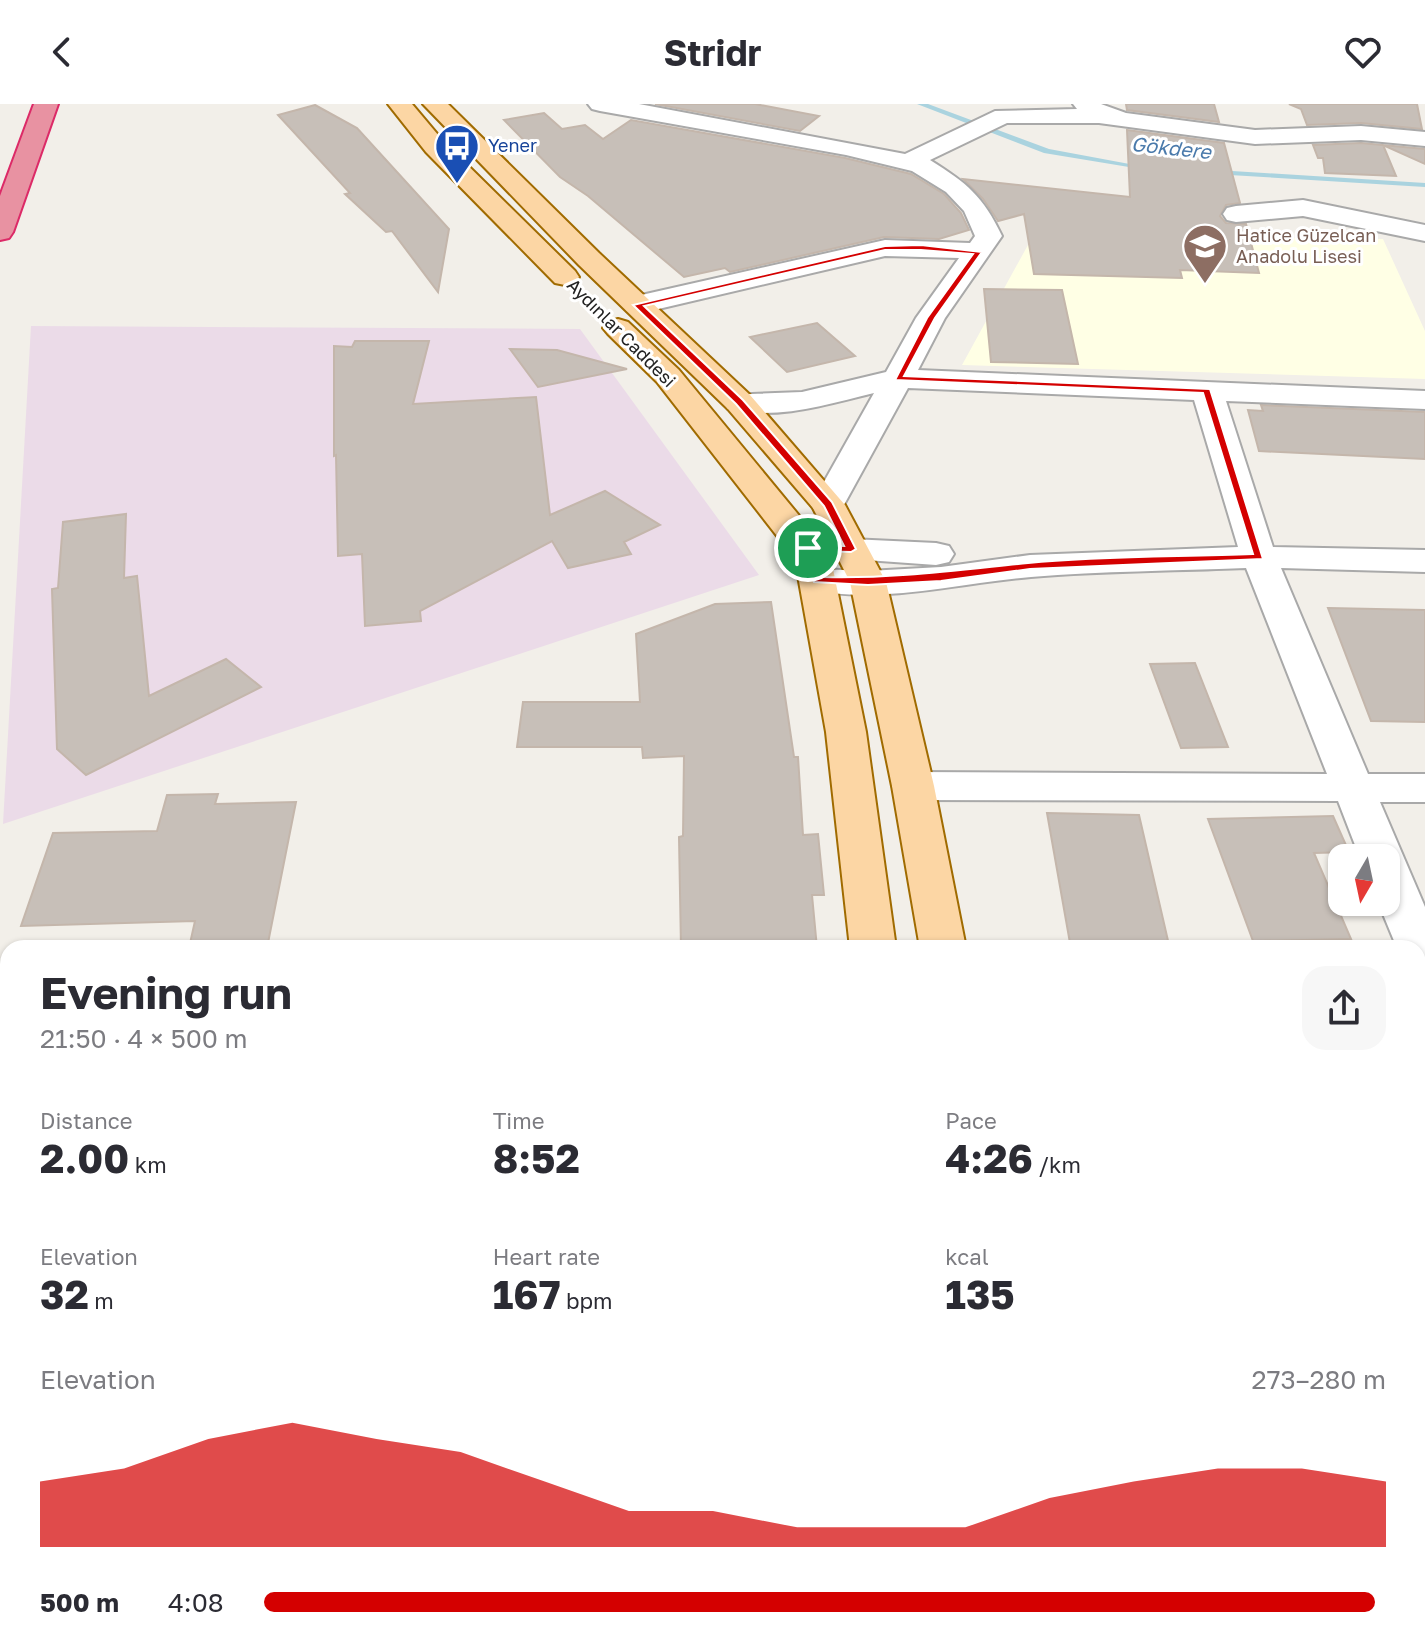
<!DOCTYPE html>
<html lang="en">
<head>
<meta charset="utf-8">
<style>
  :root { --surface:#fff; --page:#f7f7f7; --text:#2b2b33; --muted:#7c7c81; --accent:#d40000 }
  body { margin:0; font-family:"Golos Text",sans-serif; background:var(--page); color:var(--text); height:100vh; display:flex; flex-direction:column; font-size:30px; white-space:nowrap }
  * { box-sizing:border-box; margin:0 }
  p { font-size:26px; color:var(--muted) }
  .icon { flex:none; width:44px; height:44px; fill:none; stroke:currentColor; stroke-width:2; stroke-linecap:round; stroke-linejoin:round }
  .map { position:relative; flex:1; overflow:hidden }
  .details { position:absolute; left:0px; top:836px; width:1426px; height:708px; display:flex; flex-direction:column; background:var(--surface); border-radius:24px 24px 0 0; box-shadow:0 2px 6px #0004 }
  .details>* { flex:none }
  .needle { width:52px; rotate:189deg }
  .tools { position:absolute; left:1328px; top:740px; display:grid; gap:16px }
  .tools a { display:grid; place-items:center; width:72px; height:72px; border-radius:16px; background:var(--surface); box-shadow:0 2px 6px #0004; font-size:40px }
  .pin { position:absolute; display:grid; place-items:center; width:68px; height:68px; color:#fff; margin:-34px; border:4px solid #fff; border-radius:50%; box-shadow:0 2px 8px #0007 }
  .round { display:grid; place-items:center; flex:none; width:84px; height:84px; border-radius:24px; background:var(--page) }
  .headline { display:flex; align-items:center; justify-content:space-between; height:136px; padding:0 40px }
  h1 { font-size:44px; font-weight:700; line-height:60px }
  .stats { display:grid; grid-template-columns:repeat(3,1fr); gap:12px; height:136px; padding:8px 40px }
  .stats div { display:grid; align-content:center }
  .stats b { font-size:40px; font-weight:700 }
  .stats small { font-size:22px; font-weight:400 }
  .stats p { font-size:22px }
  .chart { height:224px; padding:16px 40px }
  .chart p { display:flex; justify-content:space-between }
  .chart svg { width:100%; height:144px; margin-top:8px; fill:var(--accent); opacity:.7 }
  ul { padding:0 40px; list-style:none; font-size:26px }
  li { display:grid; grid-template-columns:128px 96px 1fr; align-items:center; height:60px }
  li i { height:20px; border-radius:10px; background:var(--accent) }
  header { display:flex; justify-content:space-between; align-items:center; height:104px; padding:0 40px; background:var(--surface); font-size:36px; font-weight:700 }
  .map>svg:first-child { display:block }
  .industrial { fill:#ebdbe8 }
  .education { fill:#ffffe5 }
  .lines { fill:none; stroke-linecap:round; stroke-linejoin:round }
  .stream { fill:#aad3df; fill-rule:evenodd }
  .building { fill:#c7bfb8; stroke:#c4b6ab; stroke-width:2 }
  .minor-casing { stroke:#a9a9a9; stroke-width:4 }
  .major-casing { stroke:#a06b00; stroke-width:4 }
  .highway-casing { stroke:#dc2a67; stroke-width:4 }
  .minor { fill:#fff; fill-rule:evenodd }
  .major { fill:#fcd6a4; fill-rule:evenodd }
  .highway { fill:#e892a2; fill-rule:evenodd }
  .route { fill:#d40000; stroke:#fff; stroke-width:2; fill-rule:evenodd }
  .labels { text-anchor:middle; stroke-width:6; stroke-linejoin:round; paint-order:stroke }
  .far-transit-label { font-size:18px; fill:#164399; stroke:#fff; text-anchor:start }
  .far-education-label { font-size:18px; fill:#785e54; stroke:#fff; text-anchor:start }
  .far-street-label { font-size:18px; fill:#222; stroke:#fff }
  .far-water-label { font-size:20px; font-style:italic; fill:#4a7aab; stroke:#fff }
</style>
</head>
<body>
<header><svg class="icon" aria-label="back" viewBox="0 0 24 24"><path d="M15 5l-7 7 7 7"/></svg>Stridr<svg class="icon" aria-label="heart" viewBox="0 0 24 24"><path d="M12 20l-8-8c-3-5 5-10 8-4 3-6 11-1 8 4z"/></svg></header>
<div class="map">
<svg width="1425" height="1544" viewBox="0 0 1425 1544">
  <rect width="100%" height="100%" fill="#f2efe9"/>
  <!-- industrial -->
  <path class="industrial" d="M31,222L580,225L759,471L3,720Z"/>
  <!-- education -->
  <path class="education" d="M1034,130L1383,135L1425,227V275L962,261Z"/>
  <g class="lines">
    <!-- stream -->
    <g class="stream">
      <path d="M917,0H928L1049,45L1151,64L1147,66L1044,49Z"/>
      <path d="M1216,66L1425,79V83L1213,70V66Z"/>
    </g>
  </g>
  <!-- building -->
  <g class="building">
    <path d="M655,0H755L819,12L800,27Z"/>
    <path d="M1126,0H1214L1219,18L1127,6Z"/>
    <path d="M1289,0H1417L1422,25L1361,19L1307,21L1301,5Z"/>
    <path d="M315,1L357,24L449,125L438,188L392,127L386,128L345,90L350,89L278,11Z"/>
    <path d="M544,9L562,25L585,21L603,35L631,16L845,54L911,70L944,90L961,109L969,126L939,135L884,133L730,168L725,164L684,173L588,92L560,73L504,16Z"/>
    <path d="M1127,26L1224,39L1240,99L1226,101L1220,112L1226,119L1246,120L1259,169L1180,166L1182,174L1034,170L1024,110L998,117L983,95L963,75L1130,93Z"/>
    <path d="M1361,39L1425,45V60L1383,41L1396,72L1325,69L1323,54H1318L1313,41Z"/>
    <path d="M984,185L1062,186L1078,260L991,258Z"/>
    <path d="M817,219L855,252L787,268L750,233Z"/>
    <path d="M355,237H429L413,300L536,293L550,411L605,387L660,421L624,438L631,450L568,464L552,437L420,507L421,517L365,522L362,450L338,452L336,351L334,352V242L352,243Z"/>
    <path d="M510,245L557,246L627,265L538,283Z"/>
    <path d="M1261,301L1425,308V355L1259,347L1248,306L1263,307Z"/>
    <path d="M126,410L124,474L137,472L149,592L226,555L261,583L86,671L57,645L52,485L58,484L63,418Z"/>
    <path d="M771,498L794,653H798L803,731L818,730L824,791H812L817,844H681L679,733L683,732L684,652L643,654L642,643H517L523,598H640L636,530L715,500Z"/>
    <path d="M1328,504L1425,506V618L1371,617Z"/>
    <path d="M1195,559L1228,643L1181,644L1150,560Z"/>
    <path d="M218,690L215,700L296,698L267,844H189L195,817L21,822L53,729L157,727L167,691Z"/>
    <path d="M1047,709L1139,711L1169,841L1070,839Z"/>
    <path d="M1333,712L1349,748L1314,749L1351,835L1253,837L1208,715Z"/>
  </g>
  <g class="lines">
    <!-- minor casing -->
    <g class="minor-casing">
      <g id="minor">
        <path d="M588,0H639L905,50L995,7L1077,5L1073,0H1101L1126,9L1255,26L1361,22L1425,28V42L1361,36L1255,40L1099,19H1007L930,56C967,79 983,92 1002,132L945,214L918,266L1425,287V305L1226,297L1273,443L1425,446V468L1281,464L1368,670H1425V698H1380L1425,803V873L1418,871V844H1397L1378,798H1386V754H1360L1338,697L913,696L898,692L892,682L898,672L913,668L1327,670L1246,464C1174,467 1102,467 1031,473C957,479 877,502 804,484L799,476L804,468L817,465L868,467L941,463L1030,451L1238,443L1194,296L908,284L840,408L828,411L816,408L811,401L874,289C828,300 776,317 728,305L723,298L728,291L802,288L886,268L916,214L959,154L885,152L637,210L627,207L623,201L627,195L637,192L885,136L970,139L975,132L964,107L946,88L912,67L846,51L600,7L592,5Z"/>
        <path d="M1303,96L1425,121V137L1303,112L1236,118L1227,116L1223,110L1227,104L1236,102Z"/>
        <path d="M808,433L936,439L949,442L954,450L949,458L936,461L796,451L790,444L796,437Z"/>
        <rect x="1418" y="1100" width="7" height="44"/>
      </g>
    </g>
    <!-- major casing -->
    <g class="major-casing">
      <g id="major">
        <path d="M388,0H412L444,38L575,167L579,173L575,179L565,181L555,179L426,48Z"/>
        <path d="M423,0H448L599,149L750,291L845,401L886,478L934,682L966,844H920L892,682L850,478L813,404L728,305L579,161Z"/>
        <path d="M618,215L628,218L679,266L820,437L831,455L866,628L896,844H850L826,628L795,455L657,278L608,230L603,224L608,218Z"/>
        <path d="M947,1536H1011L1012,1544H948Z"/>
        <path d="M1042,1536H1106L1107,1544H1043Z"/>
      </g>
    </g>
    <!-- highway casing -->
    <g class="highway-casing">
      <path id="highway" d="M34,0H58L13,128L9,134L0,136V92Z"/>
    </g>
    <!-- minor -->
    <use href="#minor" class="minor"/>
    <!-- major -->
    <use href="#major" class="major"/>
    <!-- highway -->
    <use href="#highway" class="highway"/>
  </g>
  <!-- route -->
  <path class="route" d="M921,141L982,148L935,214L904,272L1210,285L1263,455L1030,465L941,477L868,481L814,478L804,441L844,442L824,402L736,300L633,201L885,142ZM885,146H921L973,150L927,214L895,276L1203,289L1253,450C1178,453 1102,452 1028,459C958,466 892,475 822,473L814,447L851,448L856,445L832,398L743,296L644,202Z"/>
  <!-- icons -->
  <defs>
    <g id="bus-pin" transform="scale(2.3)"><path d="M0 17L-7.5 6A9.5 9.5 0 1 1 7.5 6Z" fill="#1a4fb4" stroke="#fff"/><path d="M-5-6H5V4H4V6H2V4H-2V6H-4V4H-5ZM-3.5-4V0h7V-4ZM-3.5 1.2v1.5H-2V1.2ZM2 1.2v1.5H3.5V1.2Z" fill="#fff"/></g>
    <g id="school-pin" transform="scale(2.3)"><path d="M0 17L-7.5 6A9.5 9.5 0 1 1 7.5 6Z" fill="#8d6e63" stroke="#fff"/><path d="M0-5L7-2L0 1L-7-2ZM-4 1L0 2.5L4 1V4Q0 6-4 4Z" fill="#fff"/></g>
  </defs>
  <g fill-rule="evenodd">
    <use href="#bus-pin" x="457" y="42"/>
    <use href="#school-pin" x="1205" y="142"/>
  </g>
  <g class="labels">
    <!-- far-transit labels -->
    <g class="far-transit-label">
      <text x="488" y="48">Yener</text>
    </g>
    <!-- far-education labels -->
    <g class="far-education-label">
      <text x="1236" y="138">Hatice Güzelcan<tspan x="1236" dy="21">Anadolu Lisesi</tspan></text>
    </g>
    <!-- far-street labels -->
    <g class="far-street-label">
      <text transform="translate(621 229) rotate(45)" y="6">Aydınlar Caddesi</text>
    </g>
    <!-- far-water labels -->
    <g class="far-water-label">
      <text transform="translate(1171 44) rotate(6)" y="7">Gökdere</text>
    </g>
  </g>
</svg>
<div class="tools">
<a><svg class="needle" viewBox="-14 -14 28 28"><path d="M0-13l5 13h-10z" fill="#e53935"/><path d="M0 13l5-13h-10z" fill="#7c7c81"/></svg></a>
</div>
<div class="pin" style="left:808px;top:444px;background:#1e9e55"><svg class="icon" aria-label="arrive" viewBox="0 0 24 24"><path d="M6 21V4h12l-3 4 3 4H6"/></svg></div>
<section class="details">
<div class="headline"><div><h1>Evening run</h1><p>21:50 · 4 × 500 m</p></div><a class="round"><svg class="icon" aria-label="share" viewBox="0 0 24 24"><path d="M12 15V3M7 8l5-5 5 5M5 13v7h14v-7"/></svg></a></div>
<div class="stats">
<div><p>Distance</p><b>2.00<small> km</small></b></div>
<div><p>Time</p><b>8:52</b></div>
<div><p>Pace</p><b>4:26<small> /km</small></b></div>
</div>
<div class="stats">
<div><p>Elevation</p><b>32<small> m</small></b></div>
<div><p>Heart rate</p><b>167<small> bpm</small></b></div>
<div><p>kcal</p><b>135</b></div>
</div>
<div class="chart"><p><span>Elevation</span>273–280 m</p>
<svg viewBox="0 0 160 44" preserveAspectRatio="none"><path d="M0 44V24L10 20L20 11L30 6L40 11L50 15L60 24L70 33L80 33L90 38L100 38L110 38L120 29L130 24L140 20L150 20L160 24V44z"/></svg>
</div>
<ul>
<li><b>500 m</b>4:08<i style="width:99%"></i></li>
</ul>
</section>
</div>
</body>
</html>
